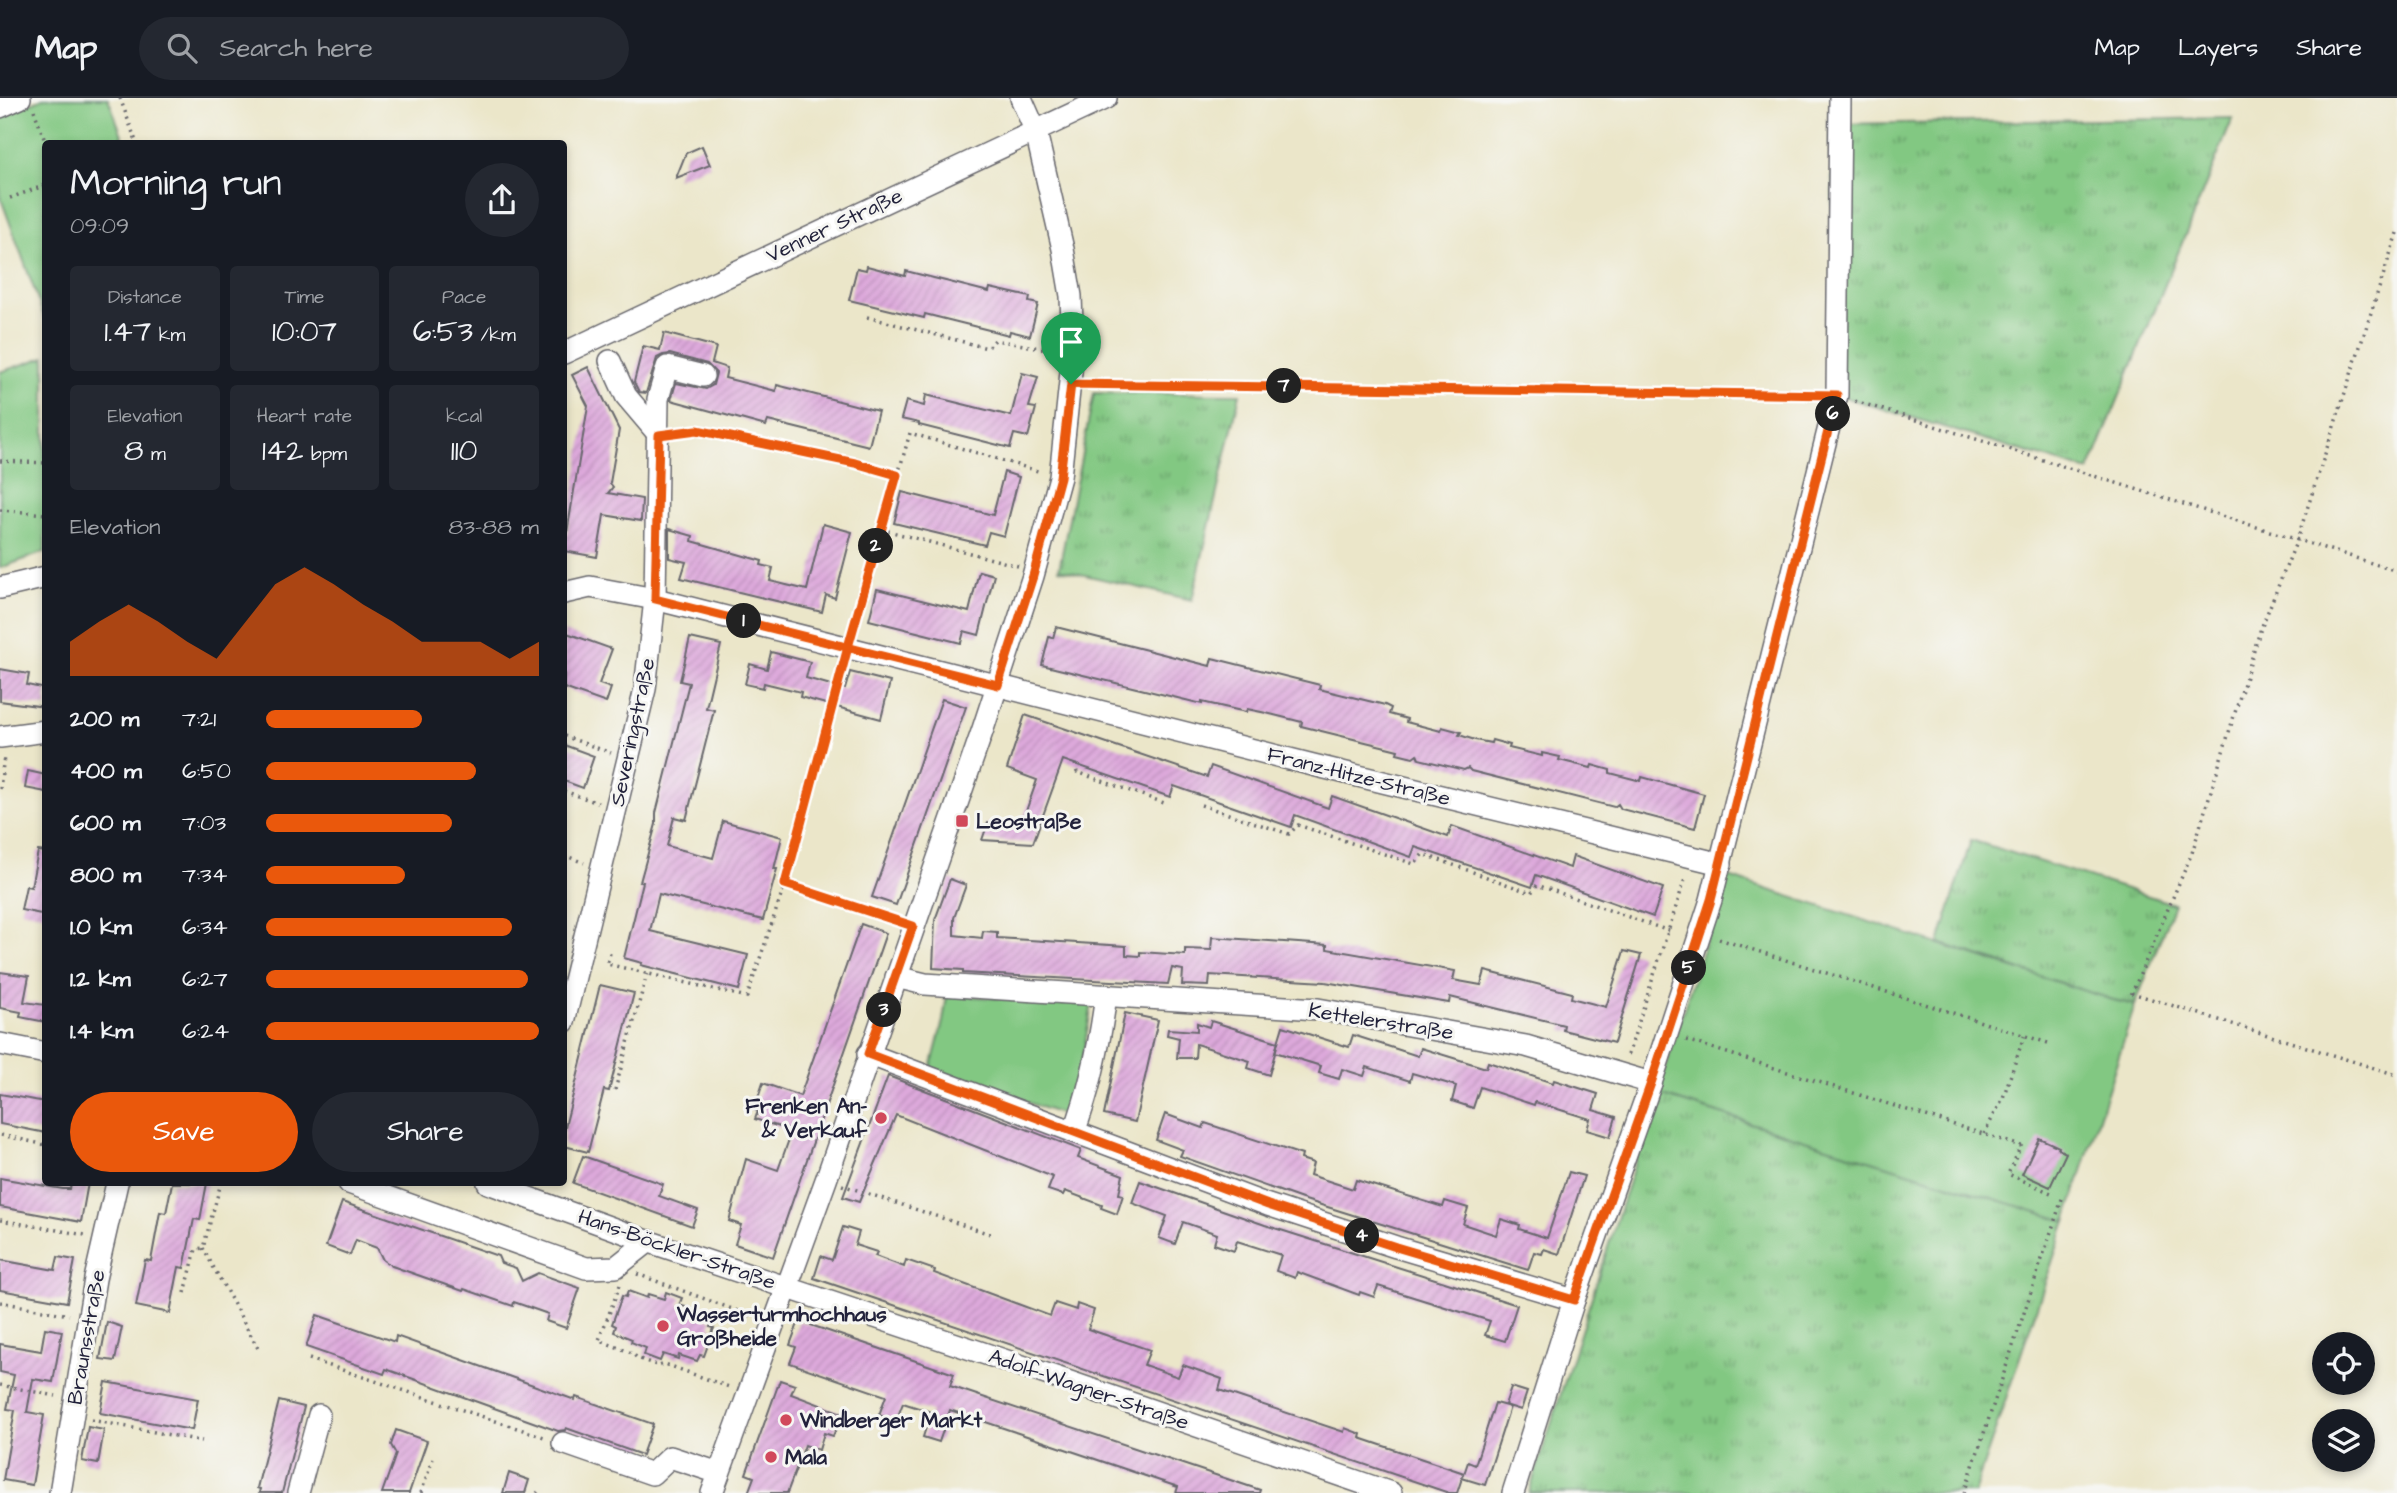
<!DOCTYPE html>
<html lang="en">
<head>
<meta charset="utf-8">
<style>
  :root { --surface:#171b24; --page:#242831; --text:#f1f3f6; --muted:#9ea1a6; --line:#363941; --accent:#ea580c }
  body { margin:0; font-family:"Architects Daughter",sans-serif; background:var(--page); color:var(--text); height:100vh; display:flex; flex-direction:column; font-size:26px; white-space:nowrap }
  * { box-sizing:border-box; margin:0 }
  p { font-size:23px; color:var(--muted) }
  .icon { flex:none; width:38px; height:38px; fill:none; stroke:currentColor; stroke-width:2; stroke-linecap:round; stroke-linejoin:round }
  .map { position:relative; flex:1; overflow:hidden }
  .panel { position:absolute; left:42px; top:42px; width:525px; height:1046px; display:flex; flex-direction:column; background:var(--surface); border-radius:7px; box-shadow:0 4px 10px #0003 }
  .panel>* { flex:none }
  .controls { position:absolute; left:2312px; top:1234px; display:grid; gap:14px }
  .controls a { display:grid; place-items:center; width:63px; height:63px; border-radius:50%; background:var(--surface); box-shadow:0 4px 10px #0003; font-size:35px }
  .pin { position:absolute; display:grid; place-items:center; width:60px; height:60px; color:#fff; margin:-72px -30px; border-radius:50% 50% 50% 0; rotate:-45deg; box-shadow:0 0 7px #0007 }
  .pin .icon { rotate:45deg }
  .km { position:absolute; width:35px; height:35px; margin:-18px; border-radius:50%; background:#222; color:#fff; font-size:19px; line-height:35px; text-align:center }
  .round { display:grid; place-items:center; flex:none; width:74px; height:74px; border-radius:37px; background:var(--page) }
  .head { display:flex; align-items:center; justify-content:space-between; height:119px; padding:0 28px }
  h1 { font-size:38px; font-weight:600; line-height:52px }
  .figures { display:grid; grid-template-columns:repeat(3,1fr); gap:10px; height:119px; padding:7px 28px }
  .figures div { display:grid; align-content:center; border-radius:7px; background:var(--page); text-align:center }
  .figures b { font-size:30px; font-weight:600 }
  .figures small { font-size:19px; font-weight:400 }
  .figures p { font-size:19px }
  .chart { height:196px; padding:14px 28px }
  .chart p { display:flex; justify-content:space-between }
  .chart svg { width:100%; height:126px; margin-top:7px; fill:var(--accent); opacity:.7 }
  .primary-button { display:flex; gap:14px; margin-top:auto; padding:14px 28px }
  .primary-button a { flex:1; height:80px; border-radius:42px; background:var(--accent); color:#fff; font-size:28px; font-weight:600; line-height:80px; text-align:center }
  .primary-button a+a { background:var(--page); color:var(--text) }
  ul { padding:0 28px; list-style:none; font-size:23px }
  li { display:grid; grid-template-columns:112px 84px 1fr; align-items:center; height:52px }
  li i { height:18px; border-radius:9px; background:var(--accent) }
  header { display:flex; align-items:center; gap:42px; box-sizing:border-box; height:98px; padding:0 35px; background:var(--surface); border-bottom:2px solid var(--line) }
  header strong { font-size:33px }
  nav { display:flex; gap:38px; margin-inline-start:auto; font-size:24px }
  .search { width:490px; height:63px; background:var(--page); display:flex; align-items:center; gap:18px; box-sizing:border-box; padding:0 24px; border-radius:38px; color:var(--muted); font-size:26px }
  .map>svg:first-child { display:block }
  .grass { fill:url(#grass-tufts); stroke:#52755e; stroke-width:2 }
  .green { fill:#82c882; stroke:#52755e; stroke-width:2 }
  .building { fill:url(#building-hatch) }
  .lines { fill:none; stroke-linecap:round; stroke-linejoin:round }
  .minor-casing { stroke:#68676d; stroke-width:24 }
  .path { stroke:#68676d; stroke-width:3.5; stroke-dasharray:2 5; stroke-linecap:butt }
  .minor { stroke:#fff; stroke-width:21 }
  .route-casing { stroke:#fff; stroke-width:14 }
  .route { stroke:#ea580c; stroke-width:9 }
  .poi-dot { fill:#d1495b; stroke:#f6f6f2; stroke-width:2.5 }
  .labels { text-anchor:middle; stroke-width:6; stroke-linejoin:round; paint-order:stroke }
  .street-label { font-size:21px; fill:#22223b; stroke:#f6f6f2 }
  .poi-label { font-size:21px; font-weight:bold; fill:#22223b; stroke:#f6f6f2; text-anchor:start }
</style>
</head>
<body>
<header>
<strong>Map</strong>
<div class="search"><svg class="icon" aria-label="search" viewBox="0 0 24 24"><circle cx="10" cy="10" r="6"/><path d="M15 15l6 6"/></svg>Search here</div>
<nav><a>Map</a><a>Layers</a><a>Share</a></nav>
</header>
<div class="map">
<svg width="2397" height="1395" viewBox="0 0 2397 1395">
  <defs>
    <pattern id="grass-tufts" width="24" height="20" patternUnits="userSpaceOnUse" patternTransform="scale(1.75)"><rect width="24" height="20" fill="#82c882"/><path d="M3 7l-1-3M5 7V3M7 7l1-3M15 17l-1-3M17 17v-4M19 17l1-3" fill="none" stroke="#6aa26c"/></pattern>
    <pattern id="building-hatch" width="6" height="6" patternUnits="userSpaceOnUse" patternTransform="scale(1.75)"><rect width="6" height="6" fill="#dda9db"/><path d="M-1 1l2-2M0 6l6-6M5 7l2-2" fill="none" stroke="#bd91bd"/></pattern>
  </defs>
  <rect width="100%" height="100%" fill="#f6f6f2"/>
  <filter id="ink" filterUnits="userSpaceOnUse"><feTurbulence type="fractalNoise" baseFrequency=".0143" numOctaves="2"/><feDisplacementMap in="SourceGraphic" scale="14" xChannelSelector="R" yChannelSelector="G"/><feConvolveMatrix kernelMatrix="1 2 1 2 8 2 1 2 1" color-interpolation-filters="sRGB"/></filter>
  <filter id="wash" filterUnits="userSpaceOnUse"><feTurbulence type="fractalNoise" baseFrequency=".00686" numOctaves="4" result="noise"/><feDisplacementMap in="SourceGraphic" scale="28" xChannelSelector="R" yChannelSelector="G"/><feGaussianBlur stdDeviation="1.57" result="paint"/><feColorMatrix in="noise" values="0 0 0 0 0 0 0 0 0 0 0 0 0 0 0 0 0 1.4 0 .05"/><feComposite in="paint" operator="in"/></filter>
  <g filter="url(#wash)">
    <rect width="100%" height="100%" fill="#ebe6c9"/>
    <!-- grass -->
    <g class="grass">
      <path d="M2233,20L2089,373L1837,297L1831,26Z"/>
      <path d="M1094,295L1240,296L1192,502L1059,471Z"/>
      <path d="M1971,742L2174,806L2135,907L2113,902L1939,845Z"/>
      <path d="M1657,996L2066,1123L1974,1395H1529Z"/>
    </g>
    <!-- green -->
    <g class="green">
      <path d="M43,0H108L125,45L46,46L45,221L0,98V18Z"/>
      <path d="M45,259V454L0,470V274Z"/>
      <path d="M1726,778L2113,902L2135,907L2066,1123L1657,996Z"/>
      <path d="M947,897L1092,906C1085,943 1081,983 1063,1017L931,970L943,923Z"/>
    </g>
    <g id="blocks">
      <!-- building -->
      <g class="building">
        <path d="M702,48L710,67L676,80L686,55Z"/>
        <path d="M867,168L905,178L906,173L989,194L990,190L1030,199L1029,204L1038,206L1030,238L1010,233L1009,237L925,216L924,220L849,202L857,170L866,172Z"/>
        <path d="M664,235L716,249L712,265L727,270L725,280L776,293L777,287L878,313L869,348L768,323L766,328L671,302L676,285L706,291L713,287L716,275L707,266L670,256L663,257L657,260L646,295L639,294L634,284L643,248L660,252Z"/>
        <path d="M588,269L619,332L610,385L613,389L608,395L642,401L641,423L604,417L597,459L564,453L588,308L572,277Z"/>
        <path d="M1022,275L1038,279L1029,309L1036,310L1028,339L1014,336L1010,350L919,327V325L901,321L906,303L924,308L926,297L1011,318Z"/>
        <path d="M1004,374L1019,379L1004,438L989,434L985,447L894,425L902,394L993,417Z"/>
        <path d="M823,426L852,434L835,500L826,497L822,514L681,480L686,464L669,460V431L693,438L692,443L762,463L761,467L773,470L770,483L807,492Z"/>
        <path d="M979,473L994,477L979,537L964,533L961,545L869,522L877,491L969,514Z"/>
        <path d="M1056,529L1210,568L1212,560L1320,587L1319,591L1385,607L1391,610L1389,616L1407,621L1406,624L1441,633L1442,629L1461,634L1459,637L1475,642L1491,645L1492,642L1510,647L1509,650L1542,658V655L1560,659L1559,662L1591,670L1592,667L1610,672V675L1641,683L1642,679L1704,696L1695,730L1621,711L1618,706L1614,709L1471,673L1468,670L1464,672L1419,661L1417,656L1413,659L1397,655L1398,652L1301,628L1302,624L1266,615L1247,611L1246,614L1202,604V606L1042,567L1049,539L1053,540Z"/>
        <path d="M564,534L612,551L599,586L611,590L606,605L564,590Z"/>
        <path d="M690,540L721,547L706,610L714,612L686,722L674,719L667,748L713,760L723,723L782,739L774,771H777L763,822L659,796L650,833L748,857L739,892L641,867L642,865L624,860L643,784H640L656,726V715L689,585L680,583Z"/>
        <path d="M771,554L810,564L806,580L845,591L850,574L890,584L881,621L800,599L801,594L764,585L763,590L745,586L750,566L767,571Z"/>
        <path d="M0,571L29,576L27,587L46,591V609L0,603Z"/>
        <path d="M942,601L966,609L896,807L872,799Z"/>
        <path d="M1025,617L1207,679L1211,668L1328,710L1332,698L1448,739L1452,728L1570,770L1573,758L1663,790L1653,819L1536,777L1532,789L1415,749L1411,759L1295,717L1291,729L1174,688L1170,699L1063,662L1033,745L982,742L988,725L1021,727L1037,682L1007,671Z"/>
        <path d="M564,647L594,658L583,690L564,683Z"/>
        <path d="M28,673L46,677V694L25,690Z"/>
        <path d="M38,753L46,754V817L21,812L26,788L31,789Z"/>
        <path d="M950,781L966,787L954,820V837L982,840L983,833L997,834V840L1126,848V857L1140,858V854L1185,857V851L1211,852L1212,839L1327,847V851L1455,873L1453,882L1481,887L1485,873L1572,895L1571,900L1606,909L1624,853L1641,857L1614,945L1563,932L1564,927L1450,899L1449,905L1325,884L1210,877L1209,888L1182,887L1183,872L1172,870L1168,886L963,875V872L933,870L935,822Z"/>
        <path d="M861,826L886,835L773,1159L735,1146L741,1127L729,1123L746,1061L778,1072L792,1033L755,1021L758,1013L754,1012L763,985L800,998Z"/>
        <path d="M0,874L29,878L24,904L46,907V924L20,919L21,914L0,910Z"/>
        <path d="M600,887L634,895L609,993L604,992L588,1054L564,1048V1033Z"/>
        <path d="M1125,915L1158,922L1135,1024L1104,1017Z"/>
        <path d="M1211,923L1278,944L1269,977L1248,970L1250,963L1196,946L1195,960H1177L1179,940L1167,937L1168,931L1197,933V925L1209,929Z"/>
        <path d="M1283,928L1349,949L1353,937L1418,958L1421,950L1486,970L1488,964L1553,985L1554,982L1598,996L1593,1012L1616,1019L1610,1039L1587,1032L1590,1021L1535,1004L1534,1007L1480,989L1473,1010L1452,1003L1456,988L1412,975L1410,983L1367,969L1364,978L1342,971L1339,981L1319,975L1321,968L1275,954Z"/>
        <path d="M888,978L1081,1052L1078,1060L1123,1077L1119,1096L1123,1097L1117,1116L1101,1110L1102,1107L1065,1093L1063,1097L1048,1092L1053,1079L896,1017L859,1104L843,1099Z"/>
        <path d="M0,996L46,1004V1035L0,1026Z"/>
        <path d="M1165,1016L1203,1030L1205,1025L1302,1057L1301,1061L1313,1065L1310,1077L1353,1091L1356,1082L1443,1109L1445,1103L1468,1110L1463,1126L1496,1137L1501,1121L1520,1127L1519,1131L1547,1140L1569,1074L1584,1078L1559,1156L1544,1151L1542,1156L1534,1154L1528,1172L1302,1101L1180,1058L1183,1052L1156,1042Z"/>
        <path d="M2039,1040L2059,1049L2058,1051L2066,1055L2050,1089L2022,1076Z"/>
        <path d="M583,1058L663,1086L659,1098L698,1112L692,1128L573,1085Z"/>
        <path d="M0,1080L63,1091H70L71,1085H88L81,1124L0,1109Z"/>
        <path d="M1140,1083L1265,1127L1517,1207L1505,1243L1485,1237L1490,1223L1378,1188L1374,1199L1360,1194L1359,1197L1297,1174L1295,1180L1276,1173L1281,1157L1237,1143L1234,1153L1214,1146L1217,1136L1183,1124L1175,1146L1159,1140L1167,1118L1132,1105Z"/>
        <path d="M172,1085H207L200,1122L194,1121L184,1170L179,1169L170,1215L136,1208L145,1162L151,1163L160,1114L166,1115Z"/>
        <path d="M342,1104L498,1158L501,1165L516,1170L522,1183L538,1175L580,1190L566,1230L546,1223L548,1216L514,1204L513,1208L464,1191L463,1193L392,1168L383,1162L377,1150L356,1142L350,1157L326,1148Z"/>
        <path d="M843,1129L859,1134L855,1147L877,1154L875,1158L904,1169L906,1162L935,1172L934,1175L1050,1218L1055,1205L1076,1212L1077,1206L1094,1212L1088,1231L1150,1252L1144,1267L1178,1279L1183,1267L1197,1272L1222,1281L1219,1292L1344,1334L1345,1330L1361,1336L1360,1340L1464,1375L1463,1379L1468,1364L1475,1367L1495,1305L1510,1309L1485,1387L1462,1380L1457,1395H1449L814,1180L821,1158L832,1162Z"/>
        <path d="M58,1159L75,1162L67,1204L0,1192V1162L55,1172Z"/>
        <path d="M628,1193L647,1200L648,1196L664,1201L666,1194L682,1200L679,1207L695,1212L693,1216L712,1222L710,1229L714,1230L704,1258L700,1257L697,1263L679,1257L678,1261L663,1256L660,1263L644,1257L646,1250L631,1244L632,1241L614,1234L616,1228L612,1226L622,1198L626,1199Z"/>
        <path d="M317,1217L395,1244L396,1238L575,1302L576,1299L653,1326L642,1357L566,1330L565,1332L558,1333L386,1271L384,1276L306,1249Z"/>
        <path d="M799,1223L954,1276L950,1288L1260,1392L1259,1395H1176L1178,1389L950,1312L939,1344L923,1339L931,1314L903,1305L896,1323L879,1317L886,1298L790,1265L796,1249L790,1247Z"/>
        <path d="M107,1224L122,1229L115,1263L100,1261Z"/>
        <path d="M45,1230L62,1233L53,1284L33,1281L27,1314L44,1317L32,1387L3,1382L15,1312L7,1311L14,1277L0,1274V1246L41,1253Z"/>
        <path d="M780,1282L795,1287L791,1296L842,1315L833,1338L824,1335L819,1352L805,1347L787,1395H748L754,1379L746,1376Z"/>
        <path d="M106,1284L198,1301L192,1332L100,1315Z"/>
        <path d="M1511,1289L1527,1294L1521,1312L1505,1307Z"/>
        <path d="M279,1303L304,1309L282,1395H259L260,1391L257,1390Z"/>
        <path d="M88,1329L104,1332L98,1366L82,1363Z"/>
        <path d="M396,1332L427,1343L409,1395H382L396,1356L391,1347Z"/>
        <path d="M509,1375L529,1382L525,1395H503Z"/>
      </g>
    </g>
  </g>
  <g filter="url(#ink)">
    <use href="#blocks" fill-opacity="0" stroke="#68676d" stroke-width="2"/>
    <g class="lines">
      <!-- minor casing -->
      <g class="minor-casing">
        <g id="minor">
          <path d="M0,9L20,0"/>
          <path d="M564,255L1106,0"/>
          <path d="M610,263L626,298L659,337"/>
          <path d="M0,490L46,479"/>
          <path d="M564,495L590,489L655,501L1313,667L1721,766"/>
          <path d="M0,639L46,633"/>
          <path d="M896,879L925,886L1318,911L1526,948L1651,985"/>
          <path d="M564,924L645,591L655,501L658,301L667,269L703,278"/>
          <path d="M0,946L46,955"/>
          <path d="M868,956L1268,1107L1396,1149L1574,1202"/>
          <path d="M1074,1034C1091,990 1100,944 1106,897"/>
          <path d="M349,1085L586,1170L616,1169L649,1143"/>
          <path d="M488,1085L653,1145L1061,1281L1391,1395"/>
          <path d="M563,1345L652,1376L670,1359L719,1375"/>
          <path d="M60,1395L95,1181L117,1085"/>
          <path d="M298,1395L319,1317"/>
          <path d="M712,1395L826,1082L983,631L1033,478L1060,379L1073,255L1071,198L1063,151L1036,34L1021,0"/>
          <path d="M1513,1395L1574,1202L1651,985L1711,802L1837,297L1840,0"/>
        </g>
      </g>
      <!-- path -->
      <g class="path">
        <path d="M120,0L137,46"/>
        <path d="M34,12L46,46"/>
        <path d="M10,100L46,87"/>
        <path d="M2397,135L2297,442L2260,533L2192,755L2132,895L2397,977"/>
        <path d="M867,219L987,250L995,242L1052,252"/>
        <path d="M1089,286L1816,297"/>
        <path d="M1855,303L2397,473"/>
        <path d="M677,335L697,332L855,365L897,377"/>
        <path d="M0,363L46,365"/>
        <path d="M0,412L46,416"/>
        <path d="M881,431L1018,468"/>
        <path d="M853,532L910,335L1041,374"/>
        <path d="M843,566L785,786L898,823"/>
        <path d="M564,638L611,655"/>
        <path d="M1075,666L1077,674L1167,706"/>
        <path d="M0,691L4,658"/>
        <path d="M564,693L598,705"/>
        <path d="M1201,707L1289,736L1298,727L1414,766L1423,756L1531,795L1537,787L1669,833"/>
        <path d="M564,757L584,765"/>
        <path d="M1719,841L2048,945"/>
        <path d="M610,855L607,866L747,899L785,786"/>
        <path d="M1686,942L2021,1048L2008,1076L2051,1095"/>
        <path d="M1628,957L1686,778"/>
        <path d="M615,992L647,876"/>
        <path d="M1984,1036L2003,1000L2024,938"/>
        <path d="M1,1037L46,1047"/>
        <path d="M842,1087L993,1137"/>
        <path d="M0,1122L85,1137"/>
        <path d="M203,1150L260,1254"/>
        <path d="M637,1176L754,1219"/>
        <path d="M620,1187L599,1242L632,1255L637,1260L659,1268L665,1266L729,1289"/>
        <path d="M185,1195L196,1151L203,1150L221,1085"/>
        <path d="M0,1204L69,1217"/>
        <path d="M309,1261L547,1340"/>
        <path d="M0,1287L56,1298"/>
        <path d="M91,1322L202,1343"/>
        <path d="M421,1395L433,1361"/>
        <path d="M537,1395L538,1394"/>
        <path d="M1964,1395L2063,1098"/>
      </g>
      <!-- minor -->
      <use href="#minor" class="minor"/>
    </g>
  </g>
  <g class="lines" filter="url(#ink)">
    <!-- route casing -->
    <g class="route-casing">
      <path id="route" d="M1071,286L1060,379L1033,478L998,587L655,501L659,337L697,332L855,365L897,377L848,549L785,786L913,828L868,956L1268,1107L1396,1149L1574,1202L1651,985L1711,802L1837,297L1071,286"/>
    </g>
    <!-- route -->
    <use href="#route" class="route"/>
  </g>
  <!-- markers -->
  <g class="poi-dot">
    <rect x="955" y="716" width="14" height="14" rx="3.5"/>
    <circle cx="881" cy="1020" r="7"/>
    <circle cx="663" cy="1228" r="7"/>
    <circle cx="786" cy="1322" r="7"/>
    <circle cx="771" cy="1359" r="7"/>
  </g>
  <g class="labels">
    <!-- street labels -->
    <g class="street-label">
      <text transform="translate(834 127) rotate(-25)" y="7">Venner Straße</text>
      <text transform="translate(632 634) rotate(-78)" y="7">Severingstraße</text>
      <text transform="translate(1359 678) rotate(14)" y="7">Franz-Hitze-Straße</text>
      <text transform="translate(1381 923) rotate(9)" y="7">Kettelerstraße</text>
      <text transform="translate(677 1151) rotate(19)" y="7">Hans-Böckler-Straße</text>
      <text transform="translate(86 1239) rotate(-80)" y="7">Braunsstraße</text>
      <text transform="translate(1089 1291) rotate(19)" y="7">Adolf-Wagner-Straße</text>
    </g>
    <!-- poi labels -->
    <g class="poi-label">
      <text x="976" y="730">Leostraße</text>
      <text x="867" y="1015" text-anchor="end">Frenken An-<tspan x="867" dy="24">&amp; Verkauf</tspan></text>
      <text x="677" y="1223">Wasserturmhochhaus<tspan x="677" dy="24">Großheide</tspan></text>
      <text x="800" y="1329">Windberger Markt</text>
      <text x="785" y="1366">Mala</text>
    </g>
  </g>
</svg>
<div class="controls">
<a><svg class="icon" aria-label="locate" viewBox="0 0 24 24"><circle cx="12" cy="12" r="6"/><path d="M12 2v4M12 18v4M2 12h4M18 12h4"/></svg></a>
<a><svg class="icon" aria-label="layers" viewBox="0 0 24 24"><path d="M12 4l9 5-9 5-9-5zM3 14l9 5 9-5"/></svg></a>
</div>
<div class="pin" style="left:1071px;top:286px;background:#1e9e55"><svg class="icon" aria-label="arrive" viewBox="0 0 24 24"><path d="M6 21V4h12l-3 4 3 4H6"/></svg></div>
<b class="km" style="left:744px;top:523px">1</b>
<b class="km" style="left:876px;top:448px">2</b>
<b class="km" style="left:884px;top:912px">3</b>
<b class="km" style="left:1362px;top:1138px">4</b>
<b class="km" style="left:1689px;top:870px">5</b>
<b class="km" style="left:1833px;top:316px">6</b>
<b class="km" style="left:1284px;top:288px">7</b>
<section class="panel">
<div class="head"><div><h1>Morning run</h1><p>09:09</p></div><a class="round"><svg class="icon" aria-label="share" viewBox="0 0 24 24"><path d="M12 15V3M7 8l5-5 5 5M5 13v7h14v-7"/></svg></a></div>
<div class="figures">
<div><p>Distance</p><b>1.47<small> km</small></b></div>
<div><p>Time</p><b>10:07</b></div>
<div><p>Pace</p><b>6:53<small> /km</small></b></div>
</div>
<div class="figures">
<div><p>Elevation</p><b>8<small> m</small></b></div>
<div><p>Heart rate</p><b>142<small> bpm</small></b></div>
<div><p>kcal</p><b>110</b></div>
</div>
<div class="chart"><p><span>Elevation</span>83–88 m</p>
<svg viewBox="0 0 160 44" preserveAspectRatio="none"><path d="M0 44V32L10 25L20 19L30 25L40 32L50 38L60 25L70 12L80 6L90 12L100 19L110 25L120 32L130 32L140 32L150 38L160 32V44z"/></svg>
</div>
<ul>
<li><b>200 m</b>7:21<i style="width:57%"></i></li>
<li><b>400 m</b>6:50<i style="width:77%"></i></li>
<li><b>600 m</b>7:03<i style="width:68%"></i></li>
<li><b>800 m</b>7:34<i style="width:51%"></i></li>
<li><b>1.0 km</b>6:34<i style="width:90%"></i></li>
<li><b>1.2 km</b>6:27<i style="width:96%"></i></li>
<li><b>1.4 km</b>6:24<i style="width:100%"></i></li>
</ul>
<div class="primary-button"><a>Save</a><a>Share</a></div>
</section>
</div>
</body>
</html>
